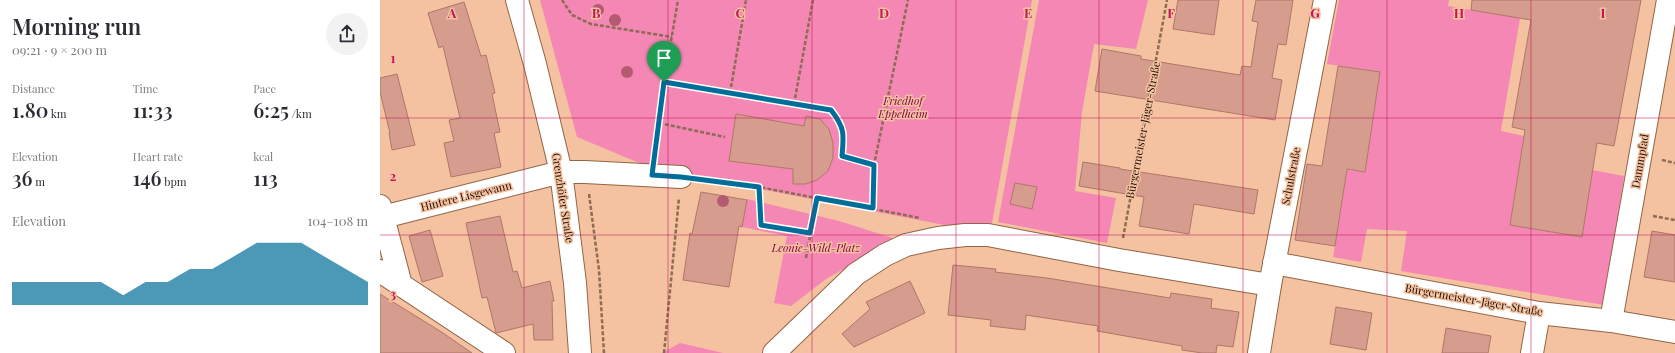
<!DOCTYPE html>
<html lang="en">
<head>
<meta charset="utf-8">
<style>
  :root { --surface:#fff; --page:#f2f2f3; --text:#2b2b33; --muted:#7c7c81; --accent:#016e9a }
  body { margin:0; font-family:"Playfair Display",serif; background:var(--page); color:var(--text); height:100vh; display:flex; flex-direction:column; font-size:15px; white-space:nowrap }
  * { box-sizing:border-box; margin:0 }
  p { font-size:13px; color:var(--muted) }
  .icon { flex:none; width:22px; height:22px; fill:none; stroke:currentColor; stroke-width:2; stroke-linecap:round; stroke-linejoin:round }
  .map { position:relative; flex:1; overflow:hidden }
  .panel { display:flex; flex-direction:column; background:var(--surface); width:380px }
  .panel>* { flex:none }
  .pin { position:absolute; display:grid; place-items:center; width:34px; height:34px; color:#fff; margin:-41px -17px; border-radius:50% 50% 50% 0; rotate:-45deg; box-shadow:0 0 4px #0007 }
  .pin .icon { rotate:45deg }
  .round { display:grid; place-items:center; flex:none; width:42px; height:42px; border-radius:21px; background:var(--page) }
  .head { display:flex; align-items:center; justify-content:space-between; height:68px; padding:0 12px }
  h1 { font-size:22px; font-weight:600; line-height:30px }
  .figures { display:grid; grid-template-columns:repeat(3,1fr); gap:6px; height:68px; padding:4px 12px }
  .figures div { display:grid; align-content:center }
  .figures b { font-size:20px; font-weight:600 }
  .figures small { font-size:11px; font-weight:400 }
  .figures p { font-size:11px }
  .chart { height:112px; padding:8px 12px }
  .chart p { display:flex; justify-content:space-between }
  .chart svg { width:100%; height:72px; margin-top:4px; fill:var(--accent); opacity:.7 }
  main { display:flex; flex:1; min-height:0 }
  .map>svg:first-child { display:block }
  .green { fill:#f487b3 }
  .building { fill:#d69c8d; stroke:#ae7768 }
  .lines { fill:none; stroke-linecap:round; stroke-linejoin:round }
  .minor-casing { stroke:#916545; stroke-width:24 }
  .path { stroke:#8e6b54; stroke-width:2.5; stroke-dasharray:4 2; stroke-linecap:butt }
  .minor { stroke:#fff; stroke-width:22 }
  .tree { fill:#b45a71 }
  .route-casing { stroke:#fff; stroke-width:8 }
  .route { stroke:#016e9a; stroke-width:5 }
  .grid { fill:none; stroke:#c2185b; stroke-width:1; stroke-opacity:0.55 }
  .labels { text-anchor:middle; stroke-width:3; stroke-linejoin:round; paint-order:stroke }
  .park-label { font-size:11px; font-style:italic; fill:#80044a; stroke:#f4c2a0 }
  .street-label { font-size:11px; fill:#1f0e03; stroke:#f4c2a0 }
  .grid-label { font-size:13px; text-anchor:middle; font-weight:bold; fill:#c2185b; stroke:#f4c2a0; stroke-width:3; stroke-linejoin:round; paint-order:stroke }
</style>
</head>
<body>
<main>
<section class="panel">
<div class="head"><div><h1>Morning run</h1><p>09:21 · 9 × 200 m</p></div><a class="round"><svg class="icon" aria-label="share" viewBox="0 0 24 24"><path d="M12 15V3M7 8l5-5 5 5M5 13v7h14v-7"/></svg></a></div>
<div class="figures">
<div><p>Distance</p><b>1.80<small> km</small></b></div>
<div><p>Time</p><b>11:33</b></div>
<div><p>Pace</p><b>6:25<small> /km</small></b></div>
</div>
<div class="figures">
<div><p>Elevation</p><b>36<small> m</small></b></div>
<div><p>Heart rate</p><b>146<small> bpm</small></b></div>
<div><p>kcal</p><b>113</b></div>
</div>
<div class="chart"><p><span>Elevation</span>104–108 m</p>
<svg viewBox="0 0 160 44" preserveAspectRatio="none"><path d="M0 44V30L10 30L20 30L30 30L40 30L50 38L60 30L70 30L80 22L90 22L100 14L110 6L120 6L130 6L140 14L150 22L160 30V44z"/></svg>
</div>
</section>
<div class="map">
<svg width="1295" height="353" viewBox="0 0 1295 353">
  <rect width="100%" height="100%" fill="#f4c2a0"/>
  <!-- green -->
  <g class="green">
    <path d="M160,0H652L610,234L269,167L197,137Z"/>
    <path d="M659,0H768L756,49L714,44L702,112L695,191L736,198L727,243L618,222Z"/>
    <path d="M959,0H1069L1068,6L1140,18L1121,131L1144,136L1130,225L1202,237L1212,170L1244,176L1224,305L1021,271L1027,231L987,229L981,262L953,257L967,170L985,172L1000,72L947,64Z"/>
    <path d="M367,199L459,221L516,239L446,279L411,306L394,303L407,236L362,227Z"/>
    <path d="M300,343L343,353H282Z"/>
  </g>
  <!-- building -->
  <g class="building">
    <path d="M798,0H839L834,35L793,29Z"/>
    <path d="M876,0H913L906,45L898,44L892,78L902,80L895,120L715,91L722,49L761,56V59L860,75L862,66L871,67L878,22L872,21Z"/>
    <path d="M1092,0H1261L1234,146L1217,143L1202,237L1130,225L1145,130L1132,127L1151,20L1091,10Z"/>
    <path d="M84,2L101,56L106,55L115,93L112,94L120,132L114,133L121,167L71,177L64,143L74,141L69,120L80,118L63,46L59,48L48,13Z"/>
    <path d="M958,66L1000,72L985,172L967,169L955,246L915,240L927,164L942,166Z"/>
    <path d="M17,74L35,145L12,150L9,133H10L0,92V78Z"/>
    <path d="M356,114L424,126L426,116L440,119L449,129L453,143V158L448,171L437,180L426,184H413V169L349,161Z"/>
    <path d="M703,162L740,168V169L878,190L874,214L814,204L809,234L759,226L764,197L699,186Z"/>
    <path d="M635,183L657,187L652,209L630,204Z"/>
    <path d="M321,192L367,200L362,227L359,226L349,287L303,280L310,233L312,234Z"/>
    <path d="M120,216L133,272L137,271L142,288L170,281L174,301H172L173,340H154L153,324L116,333L107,297L102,298L86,223Z"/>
    <path d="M50,230L63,276L42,282L29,236Z"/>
    <path d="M1272,231L1295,235V282L1264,277Z"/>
    <path d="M573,265L616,269L615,272L667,278L790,298L791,293L832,299L831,308L859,312L853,347L837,345L836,353H822L802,350V346L717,331L718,326L646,315L645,330L610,326L611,320L568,315Z"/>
    <path d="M530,281L545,313L474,347L462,334L490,309L486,302Z"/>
    <path d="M0,294L60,331L92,353H0Z"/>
    <path d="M956,307L992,313L986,350L950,344Z"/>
    <path d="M1066,328L1111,336L1108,353H1062Z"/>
  </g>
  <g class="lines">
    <!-- minor casing -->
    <g class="minor-casing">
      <g id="minor">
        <path d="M137,0L155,64L181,172L195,283L200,353"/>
        <path d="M0,206L3,217L181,172H205L301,177"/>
        <path d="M0,218L3,217L21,285"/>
        <path d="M894,263L1159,313L1231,321L1295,332"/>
        <path d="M0,271L124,353"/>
        <path d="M1231,321L1288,0"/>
        <path d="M394,353L476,274L505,255L526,245L558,238L585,235H608L739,260L890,285"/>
        <path d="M879,353L890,285L945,0"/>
        <path d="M1152,353L1159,313"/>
      </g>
    </g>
    <!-- path -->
    <g class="path">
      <path d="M182,0L192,15L211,24L292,37"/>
      <path d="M284,82L451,110C465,128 464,134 462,156L494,165"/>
      <path d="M350,93L366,0"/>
      <path d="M414,104L433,0"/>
      <path d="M279,123L345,137"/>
      <path d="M274,154L284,82L298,0"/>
      <path d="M1282,160L1295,163"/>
      <path d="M322,180L379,187L540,218"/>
      <path d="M379,187L381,225L430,233"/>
      <path d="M209,194L219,270L224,353"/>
      <path d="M493,208L494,165L528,0"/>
      <path d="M1273,216L1295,220"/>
      <path d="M743,238L787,0"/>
      <path d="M426,258L437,198"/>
      <path d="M284,353L299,198"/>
    </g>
    <!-- minor -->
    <use href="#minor" class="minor"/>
  </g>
  <!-- trees -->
  <g class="tree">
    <circle cx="218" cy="10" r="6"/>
    <circle cx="235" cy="20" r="6"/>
    <circle cx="247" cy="72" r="6"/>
    <circle cx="343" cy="201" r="6"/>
  </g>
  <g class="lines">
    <!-- route casing -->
    <g class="route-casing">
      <path id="route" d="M284,82L451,110C465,128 464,134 462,156L494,165L493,208L437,198L430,233L381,225L379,187L301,177L272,175Z"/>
    </g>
    <!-- route -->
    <use href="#route" class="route"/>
  </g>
  <!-- grid -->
  <path class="grid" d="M144,0V353M288,0V353M432,0V353M576,0V353M719,0V353M863,0V353M1007,0V353M1151,0V353M0,118H1295M0,235H1295"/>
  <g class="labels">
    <!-- park labels -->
    <g class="park-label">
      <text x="523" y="105">Friedhof<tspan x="523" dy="13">Eppelheim</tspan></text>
      <text x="436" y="252">Leonie-Wild-Platz</text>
    </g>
    <!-- street labels -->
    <g class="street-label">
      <text transform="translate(763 130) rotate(-79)" y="4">Bürgermeister-Jäger-Straße</text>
      <text transform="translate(1260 161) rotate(-80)" y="4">Dammpfad</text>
      <text transform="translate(911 176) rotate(-79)" y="4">Schulstraße</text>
      <text transform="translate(86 196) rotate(-14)" y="4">Hintere Lisgewann</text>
      <text transform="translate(183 198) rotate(81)" y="4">Grenzhöfer Straße</text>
      <text transform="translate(1094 300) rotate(10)" y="4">Bürgermeister-Jäger-Straße</text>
    </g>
  </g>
  <g class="grid-label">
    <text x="72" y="18">A</text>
    <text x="216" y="18">B</text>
    <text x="360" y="18">C</text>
    <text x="504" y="18">D</text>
    <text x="648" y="18">E</text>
    <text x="791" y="18">F</text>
    <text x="935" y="18">G</text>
    <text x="1079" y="18">H</text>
    <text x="1223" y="18">I</text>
    <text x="13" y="63">1</text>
    <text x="13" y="181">2</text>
    <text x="13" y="299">3</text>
  </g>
</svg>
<div class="pin" style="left:284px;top:82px;background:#1e9e55"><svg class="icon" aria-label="arrive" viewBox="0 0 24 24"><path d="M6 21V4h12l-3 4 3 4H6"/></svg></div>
</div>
</main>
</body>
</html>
